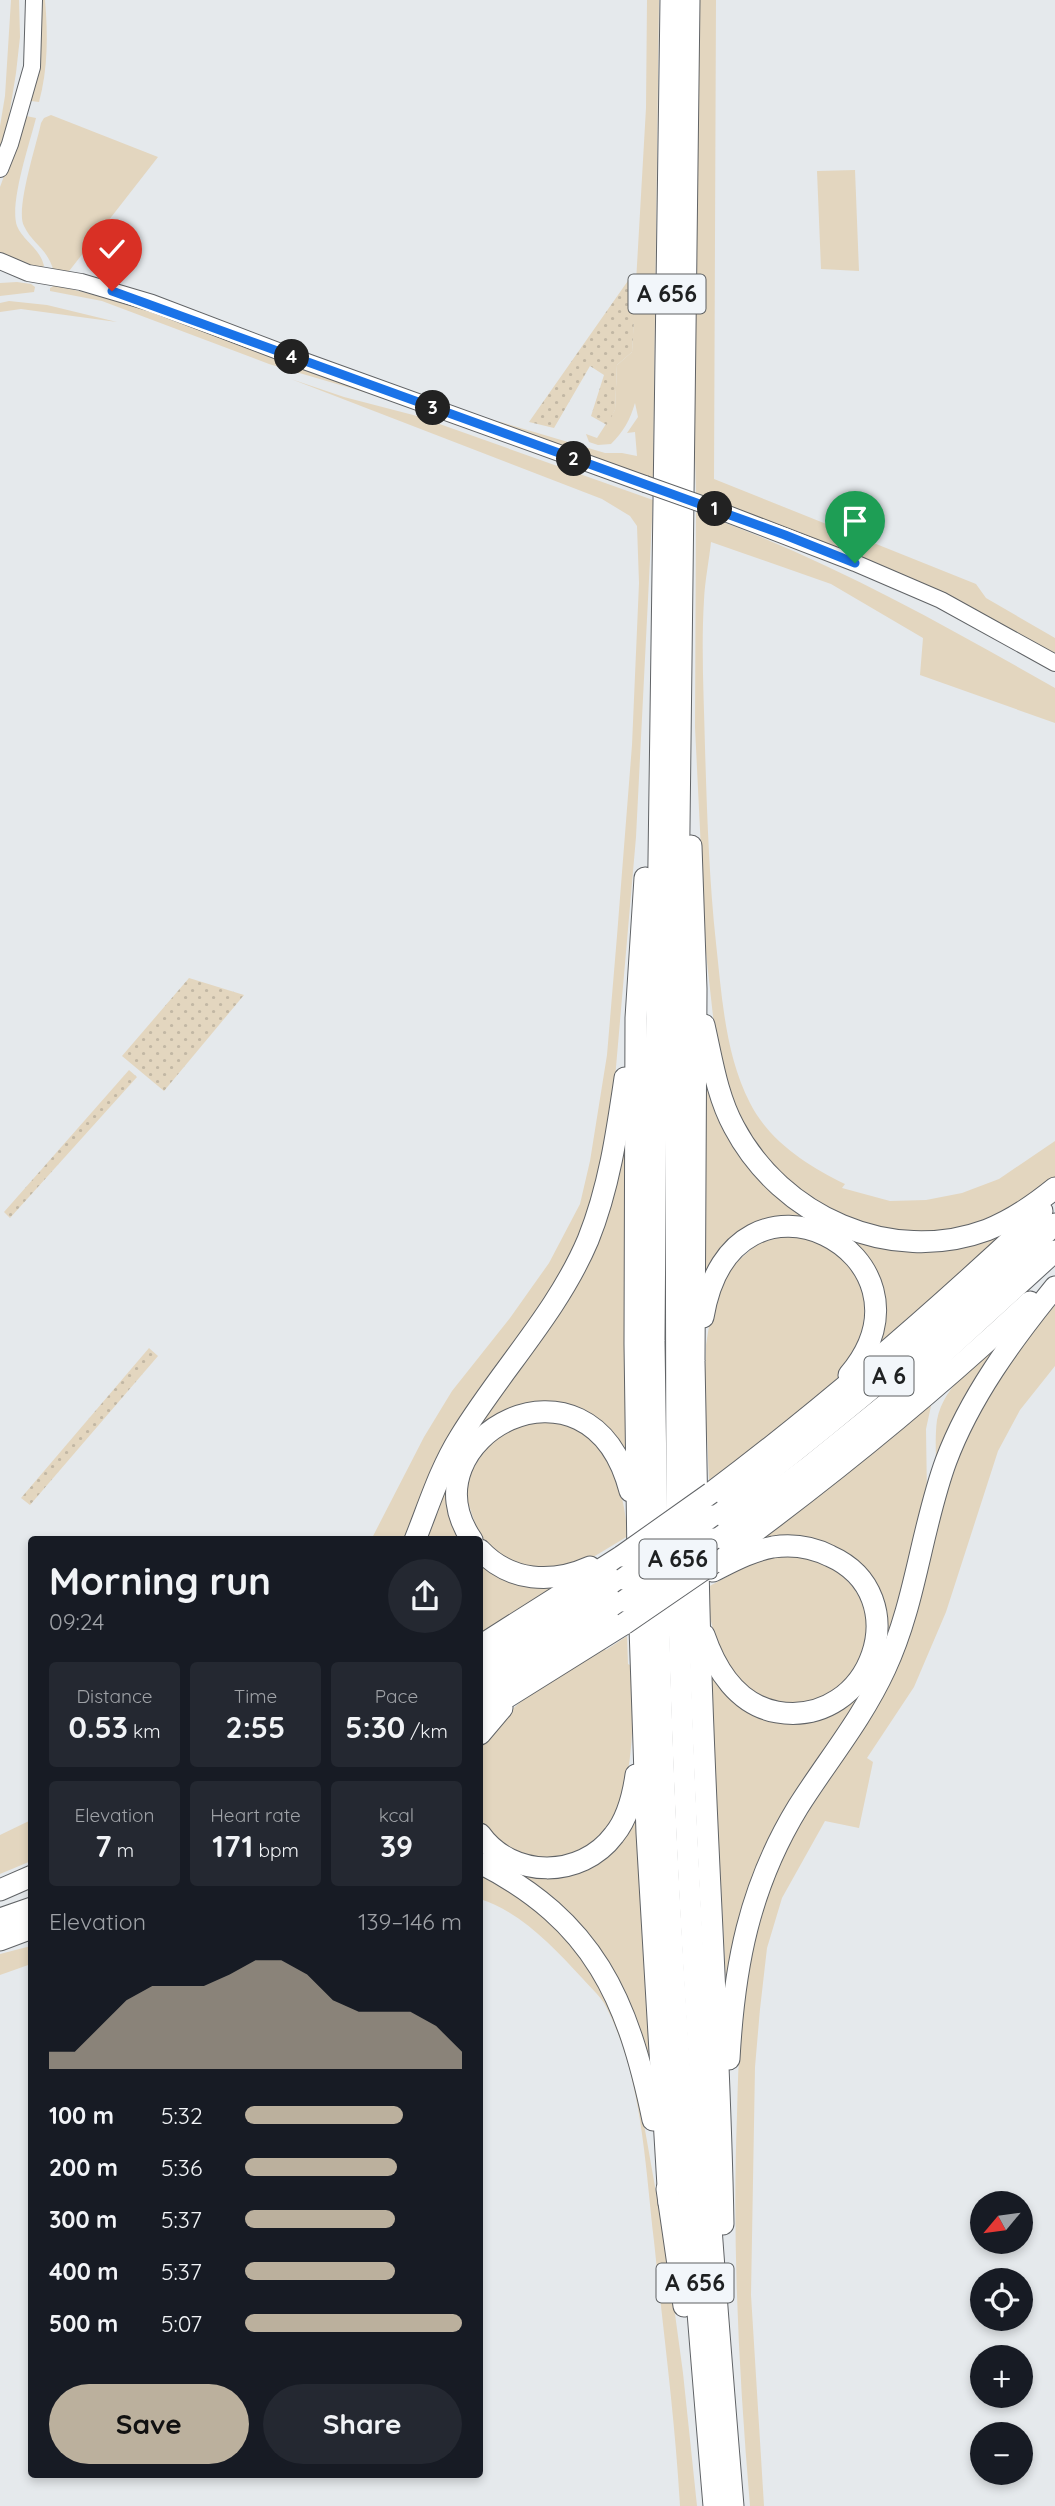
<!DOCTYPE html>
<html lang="en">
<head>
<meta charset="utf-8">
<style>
  :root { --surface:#171b24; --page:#242831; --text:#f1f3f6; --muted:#9ea1a6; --accent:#bbb09d }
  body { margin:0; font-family:Quicksand,sans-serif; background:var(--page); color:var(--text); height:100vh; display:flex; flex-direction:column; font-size:26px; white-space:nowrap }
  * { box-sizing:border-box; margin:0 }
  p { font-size:23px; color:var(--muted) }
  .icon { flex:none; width:38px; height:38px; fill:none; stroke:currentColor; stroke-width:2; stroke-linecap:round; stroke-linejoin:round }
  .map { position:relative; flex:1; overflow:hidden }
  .panel { position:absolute; left:28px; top:1536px; width:455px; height:942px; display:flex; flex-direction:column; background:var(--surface); border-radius:7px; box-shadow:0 4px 10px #0003 }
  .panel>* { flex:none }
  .needle { width:46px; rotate:241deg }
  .fabs { position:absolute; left:970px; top:2191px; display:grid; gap:14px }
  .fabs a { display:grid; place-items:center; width:63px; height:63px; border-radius:50%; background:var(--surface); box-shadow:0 4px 10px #0003; font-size:35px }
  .pin { position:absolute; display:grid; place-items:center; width:60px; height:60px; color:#fff; margin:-72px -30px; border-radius:50% 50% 50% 0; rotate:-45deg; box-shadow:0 0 7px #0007 }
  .pin .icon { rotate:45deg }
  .km { position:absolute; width:35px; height:35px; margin:-18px; border-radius:50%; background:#222; color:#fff; font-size:19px; line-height:35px; text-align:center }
  .round { display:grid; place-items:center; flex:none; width:74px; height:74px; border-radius:37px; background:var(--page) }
  .overview { display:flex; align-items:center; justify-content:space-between; height:119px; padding:0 21px }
  h1 { font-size:38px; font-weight:800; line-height:52px }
  .stats { display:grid; grid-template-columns:repeat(3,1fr); gap:10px; height:119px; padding:7px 21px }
  .stats div { display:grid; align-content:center; border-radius:7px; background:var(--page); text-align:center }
  .stats b { font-size:30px; font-weight:800 }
  .stats small { font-size:19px; font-weight:400 }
  .stats p { font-size:19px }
  .chart { height:196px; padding:14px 21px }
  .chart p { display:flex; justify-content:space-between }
  .chart svg { width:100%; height:126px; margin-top:7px; fill:var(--accent); opacity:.7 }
  .button { display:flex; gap:14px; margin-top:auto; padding:14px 21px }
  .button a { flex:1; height:80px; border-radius:42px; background:var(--accent); color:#111; font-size:28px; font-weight:800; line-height:80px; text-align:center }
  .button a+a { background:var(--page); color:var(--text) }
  ul { padding:0 21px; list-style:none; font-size:23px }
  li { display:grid; grid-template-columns:112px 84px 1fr; align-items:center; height:52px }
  li i { height:18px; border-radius:9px; background:var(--accent) }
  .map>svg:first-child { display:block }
  .grass { fill:#e3d6bf }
  .garden { fill:url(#garden-dots) }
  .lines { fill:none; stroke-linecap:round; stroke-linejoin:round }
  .secondary-casing { stroke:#606366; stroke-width:18 }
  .highway-casing { stroke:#606366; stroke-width:23 }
  .secondary { stroke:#fff; stroke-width:16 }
  .highway { stroke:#fff; stroke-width:21 }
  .secondary-bridge-casing { stroke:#606366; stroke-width:18; stroke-linecap:butt }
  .highway-bridge-casing { stroke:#606366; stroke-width:23; stroke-linecap:butt }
  .secondary-bridge { stroke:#fff; stroke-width:16 }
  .highway-bridge { stroke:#fff; stroke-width:21 }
  .route-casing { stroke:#fff; stroke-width:14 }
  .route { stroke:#1a73e8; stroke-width:9 }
  .labels { text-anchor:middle; stroke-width:5; stroke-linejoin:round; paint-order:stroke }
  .shield { fill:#f2f6fa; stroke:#5e6163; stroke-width:2 }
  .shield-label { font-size:23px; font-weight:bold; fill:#1f2122 }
</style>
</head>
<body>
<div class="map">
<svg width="1055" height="2506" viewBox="0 0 1055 2506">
  <defs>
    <pattern id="garden-dots" width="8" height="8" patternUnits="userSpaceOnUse" patternTransform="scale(1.75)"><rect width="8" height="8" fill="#e3d6bf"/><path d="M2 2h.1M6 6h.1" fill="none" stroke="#c2b7a4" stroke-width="1.8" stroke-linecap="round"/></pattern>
  </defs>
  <rect width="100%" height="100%" fill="#e5e9ec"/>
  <!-- grass -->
  <g class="grass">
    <path d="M11,0H19L20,37L16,73L4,147L0,157V126L5,96Z"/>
    <path d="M36,0H45C48,34 48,69 39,102L31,101Z"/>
    <path d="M647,0H659L653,479L475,419L477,415L605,453H622L637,456L635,432L627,433L638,417L635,403C630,420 624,431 611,444L598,445L589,442L586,434L597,438L615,410L617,365L632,352L646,108Z"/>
    <path d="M699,0H716L714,479L976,584L986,598L1055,638V656L696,493L694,426Z"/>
    <path d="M51,115L158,157L66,275L54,272C47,247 33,245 24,226C15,210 37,143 41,123L44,118Z"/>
    <path d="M26,116L36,118C30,142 9,204 17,226C23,241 40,248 44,266L39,269L0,253V187Z"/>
    <path d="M855,170L859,271L821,269L817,171Z"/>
    <path d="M17,282L31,284L35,287L34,292L0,296V283Z"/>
    <path d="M55,285L130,304L391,400L269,364L102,301L50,291V288Z"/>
    <path d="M9,301L47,305L117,322L21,309L0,312V303Z"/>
    <path d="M291,379L344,397L417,416L653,500L636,837L610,1136L586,1228L408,1540H371L424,1437L452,1391L510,1318L549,1263L580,1204L590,1161L607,1055L617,936L632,745L639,583L637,526L630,516L602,499Z"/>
    <path d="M696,512C823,557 939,622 1055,688V723L920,675L923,638L831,584L711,542C709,561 705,580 704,600C701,649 704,699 705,748C707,813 709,878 716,943C722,997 725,1054 750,1103C769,1141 808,1166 845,1184L842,1188L890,1201L926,1200L962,1193L999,1179L1055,1141V1183L1036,1197L974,1226L917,1234L858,1224L785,1182L740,1124L717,1052L706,953L695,727Z"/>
    <path d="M703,1049L724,1118L842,1231L1000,1234L982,1256L870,1357L872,1274L781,1222L704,1287Z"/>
    <path d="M625,1141L628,1464L559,1408L469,1445L466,1540H421L450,1469L538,1337Z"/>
    <path d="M784,1236L805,1237L835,1250L859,1279L865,1300L863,1331L844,1370L830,1387L730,1467L729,1466L709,1480L707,1435L703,1431L706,1345L712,1307L728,1270L757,1244Z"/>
    <path d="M1055,1305V1366L1020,1410L998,1451L946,1612L914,1687L867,1758L873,1762L859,1828L825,1821L782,1898L767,1948L760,2009L755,2067L751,2295L764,2506H750C739,2376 732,2245 737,2115C739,2034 742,1950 774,1875C808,1796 872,1734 903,1653C925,1594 933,1533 952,1474C973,1410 1012,1355 1055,1305Z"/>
    <path d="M1005,1337L936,1464C936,1450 935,1435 937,1420C944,1384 980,1360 1005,1337Z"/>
    <path d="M929,1403L931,1406L926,1429L927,1497L886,1650L832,1746L726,1982L709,1662L724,1686L815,1716L881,1642L849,1561L751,1548Z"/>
    <path d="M532,1420C545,1422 563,1422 575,1428C615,1447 624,1497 628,1536L590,1559L544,1570L523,1567L490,1549L480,1537L467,1500L469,1475L492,1439Z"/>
    <path d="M780,1555C792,1556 806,1556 818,1559C824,1561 830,1567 836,1571C865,1591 878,1632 859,1665C856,1671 849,1676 845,1681C842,1684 838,1690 834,1693C822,1701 801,1705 788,1703C727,1696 711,1640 706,1588L730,1575L728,1571Z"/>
    <path d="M480,1557L568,1580L480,1636Z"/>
    <path d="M627,1636L628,1664L632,1666C634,1732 639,1869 539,1857C532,1856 524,1856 518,1854C508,1852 484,1828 480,1819V1751C504,1702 559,1676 604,1648L606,1650Z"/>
    <path d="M636,1801L653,2073L621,1990L480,1856V1843L571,1871Z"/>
    <path d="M31,1820V1861L0,1874V1835Z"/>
    <path d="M480,1869L520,1892L595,1969L635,2073L667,2255L683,2373L697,2506H680C675,2417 663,2330 654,2241C645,2164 642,2073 604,2003C599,1995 590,1987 583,1979C554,1948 521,1912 480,1899Z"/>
    <path d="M31,1946V1964L0,1975V1954Z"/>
  </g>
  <!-- garden -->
  <g class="garden">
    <path d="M632,275L637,276L632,352L617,365L615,410L607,425L591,416L604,375L590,366L554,428L529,422Z"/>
    <path d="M189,978L244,995L164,1091L122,1056Z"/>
    <path d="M129,1070L137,1077L10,1218L4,1212Z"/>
    <path d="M149,1348L158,1356L30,1505L21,1498Z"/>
  </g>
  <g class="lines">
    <!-- secondary casing -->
    <g class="secondary-casing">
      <g id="secondary">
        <path d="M0,169L10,144L32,67L34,0"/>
        <path d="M0,261L28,273L81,282L152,303L307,362L645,484"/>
        <path d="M707,506L855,563L941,600L1055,663"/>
      </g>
    </g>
    <!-- highway casing -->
    <g class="highway-casing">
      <g id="highway">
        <path d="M691,846L696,989L694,1361L697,1517"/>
        <path d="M704,1025C712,1060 717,1096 734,1127C781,1216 890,1266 987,1230C1013,1220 1034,1205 1055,1188"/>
        <path d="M703,1317C733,1141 950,1255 849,1375"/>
        <path d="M711,1493C828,1405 936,1311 1042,1211"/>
        <path d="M712,1516C832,1424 947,1329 1055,1224"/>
        <path d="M677,1531L676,1074L689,0"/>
        <path d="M713,1539L810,1466L894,1398L1055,1251"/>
        <path d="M415,1540C429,1505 440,1469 460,1437C501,1370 557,1313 588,1240C609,1188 617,1133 625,1078"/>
        <path d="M472,1540C402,1439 590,1336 630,1491"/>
        <path d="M657,1545L654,1341L656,1074L671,0"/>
        <path d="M480,1550C510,1582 552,1584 590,1567"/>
        <path d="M723,1555C831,1476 933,1393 1030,1302"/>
        <path d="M638,1559L635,1344L636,1018L645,878"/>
        <path d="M698,1560C701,1781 719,2002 723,2224"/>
        <path d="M678,1570C684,1883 707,2195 733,2506"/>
        <path d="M658,1584C663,1892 688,2199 714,2506"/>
        <path d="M639,1598L647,1833L669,2203"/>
        <path d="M704,1635C716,1670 738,1705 777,1712C872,1728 918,1595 830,1556C812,1547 793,1544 773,1547C751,1551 733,1561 713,1571"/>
        <path d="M480,1646L622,1556"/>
        <path d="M480,1669L623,1579"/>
        <path d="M480,1692L624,1601"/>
        <path d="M480,1714L624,1624"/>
        <path d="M480,1734L502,1708"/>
        <path d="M480,1834C512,1879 581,1879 614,1835C628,1818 633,1796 636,1775"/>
        <path d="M480,1863C594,1921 628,1999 653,2120"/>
        <path d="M0,1890L32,1876"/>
        <path d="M0,1919L32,1908"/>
        <path d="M0,1940L32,1928"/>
        <path d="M729,2059C734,1967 749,1887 798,1807C827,1761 862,1719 885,1669C916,1603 921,1529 946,1461C970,1397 1012,1340 1055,1287"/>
        <path d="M667,2189L684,2306"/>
      </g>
    </g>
    <!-- secondary -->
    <use href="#secondary" class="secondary"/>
    <!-- highway -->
    <use href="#highway" class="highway"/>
    <!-- secondary-bridge casing -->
    <g class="secondary-bridge-casing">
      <path id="secondary-bridge" d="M645,484L707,506"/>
    </g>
    <!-- highway-bridge casing -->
    <g class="highway-bridge-casing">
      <g id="highway-bridge">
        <path d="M622,1556L711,1493"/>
        <path d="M623,1579L712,1516"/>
        <path d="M624,1601L713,1539"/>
        <path d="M624,1624L713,1563"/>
      </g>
    </g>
    <!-- secondary-bridge -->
    <use href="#secondary-bridge" class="secondary-bridge"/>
    <!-- highway-bridge -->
    <use href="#highway-bridge" class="highway-bridge"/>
  </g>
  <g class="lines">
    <!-- route casing -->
    <g class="route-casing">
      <path id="route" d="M112,291L785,535L855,563"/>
    </g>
    <!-- route -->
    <use href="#route" class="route"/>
  </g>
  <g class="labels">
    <!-- shield labels -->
    <g class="shield">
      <rect x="628.5" y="274.5" width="77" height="39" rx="5"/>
      <rect x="864.5" y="1356.5" width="49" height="39" rx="5"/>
      <rect x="639.5" y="1539.5" width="77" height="39" rx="5"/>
      <rect x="656.5" y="2263.5" width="77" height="39" rx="5"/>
    </g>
    <g class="shield-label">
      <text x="667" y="302">A 656</text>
      <text x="889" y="1384">A 6</text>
      <text x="678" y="1567">A 656</text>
      <text x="695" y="2291">A 656</text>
    </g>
  </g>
</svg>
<div class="fabs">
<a><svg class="needle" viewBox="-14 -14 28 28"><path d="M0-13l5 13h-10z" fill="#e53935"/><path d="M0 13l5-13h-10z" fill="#9ea1a6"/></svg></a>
<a><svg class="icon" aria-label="locate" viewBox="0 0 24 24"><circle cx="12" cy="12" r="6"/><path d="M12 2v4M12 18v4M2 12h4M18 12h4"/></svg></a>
<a>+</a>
<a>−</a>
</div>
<div class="pin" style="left:855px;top:563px;background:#1e9e55"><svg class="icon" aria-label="arrive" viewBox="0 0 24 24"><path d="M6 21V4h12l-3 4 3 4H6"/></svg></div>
<div class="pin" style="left:112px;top:291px;background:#d93025"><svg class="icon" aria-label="check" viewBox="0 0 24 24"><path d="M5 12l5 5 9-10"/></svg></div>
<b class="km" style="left:715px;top:509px">1</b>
<b class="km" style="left:574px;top:459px">2</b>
<b class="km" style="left:433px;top:408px">3</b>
<b class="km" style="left:292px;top:357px">4</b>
<section class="panel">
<div class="overview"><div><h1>Morning run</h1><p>09:24</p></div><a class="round"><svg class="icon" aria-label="share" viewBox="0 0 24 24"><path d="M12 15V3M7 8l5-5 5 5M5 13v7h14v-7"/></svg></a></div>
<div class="stats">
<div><p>Distance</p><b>0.53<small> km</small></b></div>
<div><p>Time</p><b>2:55</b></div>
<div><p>Pace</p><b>5:30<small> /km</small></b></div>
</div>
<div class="stats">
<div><p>Elevation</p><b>7<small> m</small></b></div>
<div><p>Heart rate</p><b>171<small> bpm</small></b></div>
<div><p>kcal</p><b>39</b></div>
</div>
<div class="chart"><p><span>Elevation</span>139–146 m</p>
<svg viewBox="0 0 160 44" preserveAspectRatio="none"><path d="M0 44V38L10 38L20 29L30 20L40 15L50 15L60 15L70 11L80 6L90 6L100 11L110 20L120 24L130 24L140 24L150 29L160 38V44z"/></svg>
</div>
<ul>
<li><b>100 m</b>5:32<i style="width:73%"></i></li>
<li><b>200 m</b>5:36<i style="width:70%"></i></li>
<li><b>300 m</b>5:37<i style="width:69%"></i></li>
<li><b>400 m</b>5:37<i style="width:69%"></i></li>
<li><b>500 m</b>5:07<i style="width:100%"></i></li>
</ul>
<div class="button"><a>Save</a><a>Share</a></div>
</section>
</div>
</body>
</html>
